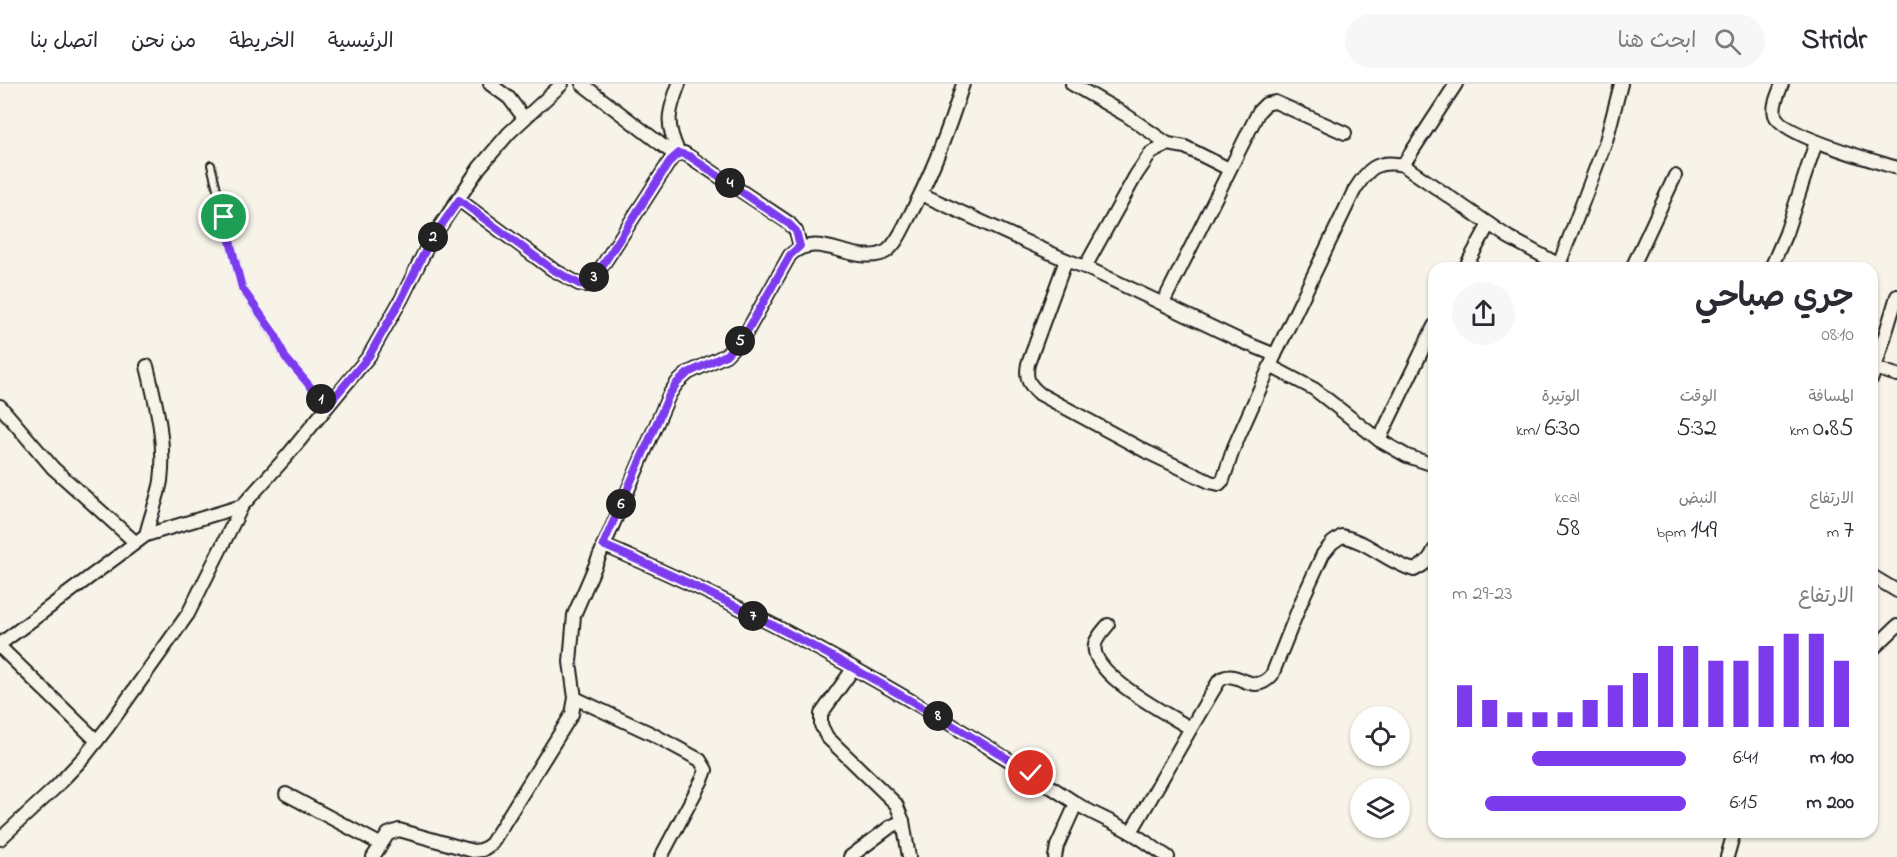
<!DOCTYPE html>
<html lang="ar">
<head>
<meta charset="utf-8">
<style>
  :root { --surface:#fff; --page:#f7f7f7; --text:#2b2b33; --muted:#7c7c81; --line:#e1e1e2; --accent:#7c3aed }
  body { margin:0; font-family:"Indie Flower","Playpen Sans Arabic",sans-serif; background:var(--page); color:var(--text); direction:rtl; height:100vh; display:flex; flex-direction:column; font-size:22px; white-space:nowrap }
  * { box-sizing:border-box; margin:0 }
  p { font-size:20px; color:var(--muted) }
  .icon { flex:none; width:33px; height:33px; fill:none; stroke:currentColor; stroke-width:2; stroke-linecap:round; stroke-linejoin:round }
  .map { position:relative; flex:1; overflow:hidden; direction:ltr }
  .sheet { position:absolute; left:1428px; top:178px; width:450px; height:576px; display:flex; flex-direction:column; background:var(--surface); border-radius:18px; box-shadow:0 2px 4px #0004; direction:rtl }
  .sheet>* { flex:none }
  .fabs { position:absolute; left:1350px; top:622px; display:grid; gap:12px }
  .fabs a { display:grid; place-items:center; width:60px; height:60px; border-radius:50%; background:var(--surface); box-shadow:0 2px 4px #0004; font-size:30px }
  .pin { position:absolute; display:grid; place-items:center; width:51px; height:51px; color:#fff; margin:-26px; border:3px solid #fff; border-radius:50%; box-shadow:0 2px 6px #0007 }
  .km { position:absolute; width:30px; height:30px; margin:-15px; border-radius:50%; background:#222; color:#fff; font-size:16px; line-height:30px; text-align:center }
  .round { display:grid; place-items:center; flex:none; width:63px; height:63px; border-radius:32px; background:var(--page) }
  .headline { display:flex; align-items:center; justify-content:space-between; height:102px; padding:0 24px }
  h1 { font-size:33px; font-weight:600; line-height:45px }
  .metrics { display:grid; grid-template-columns:repeat(3,1fr); gap:9px; height:102px; padding:6px 24px }
  .metrics div { display:grid; align-content:center }
  .metrics b { font-size:26px; font-weight:600 }
  .metrics small { font-size:16px; font-weight:400 }
  .metrics p { font-size:16px }
  .chart { height:168px; padding:12px 24px }
  .chart p { display:flex; justify-content:space-between }
  .chart svg { width:100%; height:108px; margin-top:6px; stroke:var(--accent); stroke-width:6 }
  ul { padding:0 24px; list-style:none; font-size:20px }
  li { display:grid; grid-template-columns:96px 72px 1fr; align-items:center; height:45px }
  li i { height:15px; border-radius:8px; background:var(--accent) }
  header { display:flex; align-items:center; gap:36px; box-sizing:border-box; height:84px; padding:0 30px; background:var(--surface); border-bottom:2px solid var(--line) }
  header strong { font-size:28px }
  nav { display:flex; gap:33px; margin-inline-start:auto; font-size:21px }
  .search { width:420px; height:54px; background:var(--page); display:flex; align-items:center; gap:15px; box-sizing:border-box; padding:0 21px; border-radius:33px; color:var(--muted); font-size:22px }
  .map>svg:first-child { display:block }
  .lines { fill:none; stroke-linecap:round; stroke-linejoin:round }
  .lane-casing { stroke:#1c1c1c; stroke-width:10 }
  .street-casing { stroke:#1c1c1c; stroke-width:16 }
  .lane { stroke:#f7f3e8; stroke-width:6 }
  .street { stroke:#f7f3e8; stroke-width:12 }
  .route-casing { stroke:#fff; stroke-width:12 }
  .route { stroke:#7c3aed; stroke-width:8 }
</style>
</head>
<body>
<header>
<strong>Stridr</strong>
<div class="search"><svg class="icon" aria-label="search" viewBox="0 0 24 24"><circle cx="10" cy="10" r="6"/><path d="M15 15l6 6"/></svg>ابحث هنا</div>
<nav><a>الرئيسية</a><a>الخريطة</a><a>من نحن</a><a>اتصل بنا</a></nav>
</header>
<div class="map">
<svg width="1897" height="773" viewBox="0 0 1897 773">
  <rect width="100%" height="100%" fill="#f7f3e8"/>
  <filter id="ink" filterUnits="userSpaceOnUse"><feTurbulence type="fractalNoise" baseFrequency=".0167" numOctaves="2"/><feDisplacementMap in="SourceGraphic" scale="12" xChannelSelector="R" yChannelSelector="G"/><feConvolveMatrix kernelMatrix="1 2 1 2 8 2 1 2 1" color-interpolation-filters="sRGB"/></filter>
  <g filter="url(#ink)">
    <g class="lines">
      <!-- lane casing -->
      <g class="lane-casing">
        <path id="lane" d="M211,81L242,204L276,253L285,273L327,322"/>
      </g>
      <!-- street casing -->
      <g class="street-casing">
        <g id="street">
          <path d="M490,0L509,14L524,34"/>
          <path d="M582,0L675,71"/>
          <path d="M1072,0L1126,31L1168,60"/>
          <path d="M1782,0C1779,9 1772,21 1775,31C1781,51 1875,77 1897,84"/>
          <path d="M679,69C665,40 668,29 679,0"/>
          <path d="M1403,81L1456,0"/>
          <path d="M921,110L1066,176L1085,183L1241,257L1275,271L1354,107C1367,86 1376,75 1403,81L1508,153L1565,184"/>
          <path d="M459,116L552,185L579,200L587,201L597,190L670,77L675,71L684,69L789,139L796,147L800,162"/>
          <path d="M1066,176L1028,280C1025,295 1029,301 1040,310L1147,368L1210,398L1219,400L1223,396L1234,363L1275,271"/>
          <path d="M1559,181L1606,57L1621,0"/>
          <path d="M1085,183L1136,91L1151,69L1168,60L1185,63L1229,85"/>
          <path d="M1465,184L1489,140"/>
          <path d="M1632,184L1675,92"/>
          <path d="M1771,184L1786,149L1816,58"/>
          <path d="M1163,219L1259,27L1266,20L1275,18L1345,49"/>
          <path d="M1270,282L1314,305L1379,356L1407,372L1434,381"/>
          <path d="M1875,284L1897,291"/>
          <path d="M1872,294L1897,212"/>
          <path d="M0,322L53,384L135,458"/>
          <path d="M1379,356L1434,242"/>
          <path d="M146,451C150,433 158,414 161,397C166,357 156,320 147,282"/>
          <path d="M603,461C768,531 925,620 1074,718C1091,730 1112,737 1130,748C1143,755 1155,765 1168,773"/>
          <path d="M1872,492L1897,507"/>
          <path d="M1108,541C1103,547 1097,553 1095,560C1088,590 1168,630 1190,644"/>
          <path d="M0,560L146,451L242,422"/>
          <path d="M0,563L97,657"/>
          <path d="M1872,566L1897,542"/>
          <path d="M853,585L821,630V641L827,653L896,720L903,737L909,773"/>
          <path d="M575,614L652,650L700,676L706,686L703,694L661,773"/>
          <path d="M286,710L380,760"/>
          <path d="M1131,748C1161,698 1188,647 1219,597C1237,581 1251,615 1272,591L1302,516L1323,470L1332,459L1342,452C1370,458 1386,478 1414,486C1424,481 1430,476 1434,466"/>
          <path d="M0,755L55,704L85,672L107,644L188,530L242,422L287,372L369,272L402,214L429,159L479,84L509,49L562,0"/>
          <path d="M373,773L388,750L399,746L473,767L482,766L491,760L572,630L575,614L570,578L574,531L669,311L677,299L688,289L726,271L745,251L790,171C812,152 834,167 860,171C868,172 880,172 887,167C896,160 902,147 907,137C931,92 948,48 963,0"/>
          <path d="M850,773L890,743L903,737"/>
          <path d="M1055,773L1057,762L1076,720"/>
          <path d="M1727,773L1734,748"/>
        </g>
      </g>
      <!-- lane -->
      <use href="#lane" class="lane"/>
      <!-- street -->
      <use href="#street" class="street"/>
    </g>
  </g>
  <g class="lines" filter="url(#ink)">
    <!-- route casing -->
    <g class="route-casing">
      <path id="route" d="M224,133L242,204L276,252L285,273L327,322L369,272L402,214L429,159L459,116L552,185L579,200L587,201L597,190L670,77L679,69L689,72L789,140L796,147L800,162L790,171L745,251L726,271L688,289L677,299L669,311L603,461C752,524 894,604 1031,689"/>
    </g>
    <!-- route -->
    <use href="#route" class="route"/>
  </g>
</svg>
<div class="fabs">
<a><svg class="icon" aria-label="locate" viewBox="0 0 24 24"><circle cx="12" cy="12" r="6"/><path d="M12 2v4M12 18v4M2 12h4M18 12h4"/></svg></a>
<a><svg class="icon" aria-label="layers" viewBox="0 0 24 24"><path d="M12 4l9 5-9 5-9-5zM3 14l9 5 9-5"/></svg></a>
</div>
<div class="pin" style="left:224px;top:133px;background:#1e9e55"><svg class="icon" aria-label="arrive" viewBox="0 0 24 24"><path d="M6 21V4h12l-3 4 3 4H6"/></svg></div>
<div class="pin" style="left:1031px;top:689px;background:#d93025"><svg class="icon" aria-label="check" viewBox="0 0 24 24"><path d="M5 12l5 5 9-10"/></svg></div>
<b class="km" style="left:321px;top:315px">1</b>
<b class="km" style="left:433px;top:153px">2</b>
<b class="km" style="left:594px;top:193px">3</b>
<b class="km" style="left:730px;top:99px">4</b>
<b class="km" style="left:740px;top:257px">5</b>
<b class="km" style="left:621px;top:420px">6</b>
<b class="km" style="left:753px;top:532px">7</b>
<b class="km" style="left:938px;top:632px">8</b>
<section class="sheet">
<div class="headline"><div><h1>جري صباحي</h1><p>08:10</p></div><a class="round"><svg class="icon" aria-label="share" viewBox="0 0 24 24"><path d="M12 15V3M7 8l5-5 5 5M5 13v7h14v-7"/></svg></a></div>
<div class="metrics">
<div><p>المسافة</p><b>0.85<small> km</small></b></div>
<div><p>الوقت</p><b>5:32</b></div>
<div><p>الوتيرة</p><b>6:30<small> /km</small></b></div>
</div>
<div class="metrics">
<div><p>الارتفاع</p><b>7<small> m</small></b></div>
<div><p>النبض</p><b>149<small> bpm</small></b></div>
<div><p>kcal</p><b>58</b></div>
</div>
<div class="chart"><p><span>الارتفاع</span>23–29 m</p>
<svg viewBox="0 0 160 44" preserveAspectRatio="none"><path d="M5 44V27M15 44V33M25 44V38M35 44V38M45 44V38M55 44V33M65 44V27M75 44V22M85 44V11M95 44V11M105 44V17M115 44V17M125 44V11M135 44V6M145 44V6M155 44V17"/></svg>
</div>
<ul>
<li><b>100 m</b>6:41<i style="width:66%"></i></li>
<li><b>200 m</b>6:15<i style="width:86%"></i></li>
</ul>
</section>
</div>
</body>
</html>
